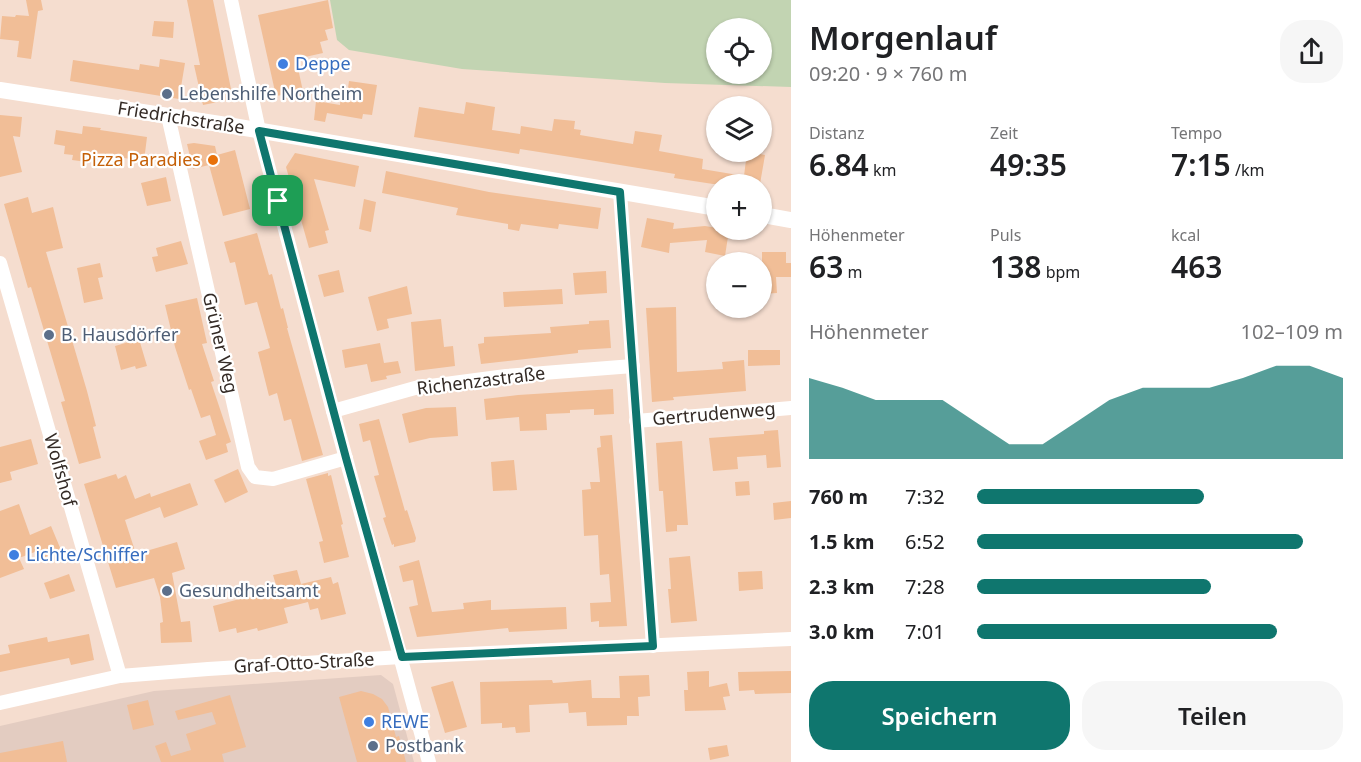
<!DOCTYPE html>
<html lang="de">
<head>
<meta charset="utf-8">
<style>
  :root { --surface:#fff; --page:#f6f6f6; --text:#202124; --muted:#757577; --accent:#0f766e }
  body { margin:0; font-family:"Noto Sans",sans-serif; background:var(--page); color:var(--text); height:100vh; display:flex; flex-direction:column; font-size:22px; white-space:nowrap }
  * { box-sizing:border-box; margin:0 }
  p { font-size:20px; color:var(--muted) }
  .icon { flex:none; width:33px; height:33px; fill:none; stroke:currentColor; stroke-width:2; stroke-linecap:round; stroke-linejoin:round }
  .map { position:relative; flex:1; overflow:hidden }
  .drawer { display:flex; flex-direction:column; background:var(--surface); width:570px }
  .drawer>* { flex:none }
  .buttons { position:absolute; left:706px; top:18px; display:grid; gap:12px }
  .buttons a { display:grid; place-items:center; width:66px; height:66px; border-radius:50%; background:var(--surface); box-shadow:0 2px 4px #0004; font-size:30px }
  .pin { position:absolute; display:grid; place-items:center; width:51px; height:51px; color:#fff; margin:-26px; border-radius:12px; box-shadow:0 3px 9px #0006 }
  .round { display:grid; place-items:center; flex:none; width:63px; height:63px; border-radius:24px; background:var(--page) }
  .overview { display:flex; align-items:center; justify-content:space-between; height:102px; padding:0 18px }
  h1 { font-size:33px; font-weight:600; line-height:45px }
  .metrics { display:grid; grid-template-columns:repeat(3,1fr); gap:9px; height:102px; padding:6px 18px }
  .metrics div { display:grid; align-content:center }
  .metrics b { font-size:30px; font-weight:600 }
  .metrics small { font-size:16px; font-weight:400 }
  .metrics p { font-size:16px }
  .chart { height:168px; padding:12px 18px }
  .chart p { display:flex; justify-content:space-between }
  .chart svg { width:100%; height:108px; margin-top:6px; fill:var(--accent); opacity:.7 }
  .action { display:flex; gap:12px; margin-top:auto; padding:12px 18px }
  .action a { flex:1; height:69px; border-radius:24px; background:var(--accent); color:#fff; font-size:24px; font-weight:600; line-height:69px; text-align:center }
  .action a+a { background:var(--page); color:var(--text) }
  ul { padding:0 18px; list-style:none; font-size:20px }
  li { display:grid; grid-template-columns:96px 72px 1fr; align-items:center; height:45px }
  li i { height:15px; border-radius:8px; background:var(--accent) }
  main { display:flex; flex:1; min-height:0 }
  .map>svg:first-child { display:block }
  .commercial { fill:#e3ccc1 }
  .green { fill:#c2d4b2; fill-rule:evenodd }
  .building { fill:#f1be97 }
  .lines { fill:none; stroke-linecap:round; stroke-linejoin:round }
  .minor { stroke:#fff; stroke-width:14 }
  .tertiary { stroke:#fff; stroke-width:16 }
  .route-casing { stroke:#fff; stroke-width:12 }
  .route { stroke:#0f766e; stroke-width:8 }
  .shop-dot { fill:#3f7fe0; stroke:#fff; stroke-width:2 }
  .service-dot { fill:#5c6f8a; stroke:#fff; stroke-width:2 }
  .food-dot { fill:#e8710a; stroke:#fff; stroke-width:2 }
  .labels { text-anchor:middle; stroke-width:4.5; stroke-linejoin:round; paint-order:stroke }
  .shop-label { font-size:18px; fill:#366cbe; stroke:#fff; text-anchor:start }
  .service-label { font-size:18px; fill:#4e5e75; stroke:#fff; text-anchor:start }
  .street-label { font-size:18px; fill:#332a25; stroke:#fff }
  .food-label { font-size:18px; fill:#c56008; stroke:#fff; text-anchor:end }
</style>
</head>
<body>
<main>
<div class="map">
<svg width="791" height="762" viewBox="0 0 791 762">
  <rect width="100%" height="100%" fill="#f5ddcf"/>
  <!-- commercial -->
  <path class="commercial" d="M381,675L393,684L414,762H0V726L154,691Z"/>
  <!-- green -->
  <path class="green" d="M330,0H791V87L665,83L462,69L349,50L337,40ZM762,28V74H717V28Z"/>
  <!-- building -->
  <g class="building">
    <path d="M26,0H41L43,10L38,11L31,59L17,57L19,41L0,39L2,16L15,17L16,15L29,16Z"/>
    <path d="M187,0H213L233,99L203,105L194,65H200Z"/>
    <path d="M328,0L333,28L325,30L328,40L320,42L323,53L296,59L304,96L283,100L282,95L276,96L258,15Z"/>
    <path d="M154,21L174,22L173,38L152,36Z"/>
    <path d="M160,59L185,63L179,99L70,81L73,60L139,70L140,64L159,67Z"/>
    <path d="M349,81L377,85L372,115L363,114L362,119L327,113L325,122L314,120L316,101L340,105L341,94L347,95Z"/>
    <path d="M466,102L495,107L492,130L520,134L521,126L552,131L554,119L575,121L574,129L581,130L580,135L633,144L635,131L662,135L659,151L703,159L702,169L744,176L747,152L765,155L760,184H713L674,178L675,174L577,158L520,149L519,154L414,137L419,107L464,114Z"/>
    <path d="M0,115L22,117L20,137L13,136L22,172L0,177Z"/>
    <path d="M83,126L101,128L100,130L147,137L144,161L97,154L96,159L87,158V162L72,160L73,155L64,154L65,146L54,144L56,130L82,134Z"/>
    <path d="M194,143L215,146L217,155L235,150L250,209L223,216L209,165L193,169L187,144Z"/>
    <path d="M295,153L359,166L355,187L314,179L329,230L325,231L328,243L309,248L286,167Z"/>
    <path d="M386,171L489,192L601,208L598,229L559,224L558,229L521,224L519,231L508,229V224L456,215L458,208L382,193Z"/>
    <path d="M166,177L171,201L147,206L141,183Z"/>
    <path d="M28,197L32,213L53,207L63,248L46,252L87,391L96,426L93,427L101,458L79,464L61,402L65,401L31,287L28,288L4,204Z"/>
    <path d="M364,199L376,202L371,232L359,229Z"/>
    <path d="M647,218L674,223L673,229L705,226L729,230L725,256L705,252L707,240L670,243L669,253L641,247Z"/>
    <path d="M257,233L269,275L272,274L281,309L283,308L288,328H287L323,455L302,461L291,419L284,421L277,393L269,396L258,352L270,348L257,302L245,305L235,262L230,263L224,242Z"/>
    <path d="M181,241L188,264L156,272L152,257L158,256L156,248Z"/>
    <path d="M762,252H786V263H791V277H776L777,293L762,294Z"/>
    <path d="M100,263L103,277L98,278L103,299L84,303L77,268Z"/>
    <path d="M339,270L344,292L324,297L318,275Z"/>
    <path d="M606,271L607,293L575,295L573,273Z"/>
    <path d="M407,286L412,314L387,319L389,328L377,331L368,297Z"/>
    <path d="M562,289L563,304L504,307L503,292Z"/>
    <path d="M197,298L207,343L202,344L214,381L211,382L231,442L226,444L228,452L206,460L199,441L216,435L210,415L201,418L191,389L189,390L175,347L165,305Z"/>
    <path d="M676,307L677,372L723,369L722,362L744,360L746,391L673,397L674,400L652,402L646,308Z"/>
    <path d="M441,319L444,347L453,346L455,366L415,371L411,322Z"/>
    <path d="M609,320L611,348L578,350V353L481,364L478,344L484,343V337L551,333L550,327L589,324V321Z"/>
    <path d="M139,339L147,366L136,369L135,366L121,370L115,346Z"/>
    <path d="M380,343L384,363L398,361L401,373L386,376L387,379L371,382L367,364L345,368L342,350Z"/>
    <path d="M748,350H780V365L748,366Z"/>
    <path d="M613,389L614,414L594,415V409L570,410V413L546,414L547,430L520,431L519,417L486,420L484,399L518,395Z"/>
    <path d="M456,407L458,436L430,438L409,443L402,414L426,408Z"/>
    <path d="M379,419L405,511L407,510L416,538L415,542L394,547V544L392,545L383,518L386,517L374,476L379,475L370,440L363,442L359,424Z"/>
    <path d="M778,430L781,467L767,468L766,455L737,457L738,469L713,471L709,438L764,434V431Z"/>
    <path d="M612,435L627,626L599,627V621L591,622L590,603L611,602L609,574L600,575L598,535L584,536L582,490L591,489L590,482H600L597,448L601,447L600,436Z"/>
    <path d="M31,439L38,464L10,472L12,480L0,483V447Z"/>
    <path d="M682,441L688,525H677V531L666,532L663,491H659L656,443Z"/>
    <path d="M514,460L517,490L493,491L491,462Z"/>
    <path d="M238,469L248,492L225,503L214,480Z"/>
    <path d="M328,473V476L331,475L343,524L341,525L349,557L324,563L319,542L323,541L306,479Z"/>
    <path d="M116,474L118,479L126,475L135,499L150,493L151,497L190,483L198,505L164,518L160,507L125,520L136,554L177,542L185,569L172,573L181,622L190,621L192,642L161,643L160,623L163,622L160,597L154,578L116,588L84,484Z"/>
    <path d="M749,481L750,495L736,496L735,482Z"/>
    <path d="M791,501V518L774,520L773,503Z"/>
    <path d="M19,504L30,535L51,526L61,550L43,558L40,550L19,558L24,569L0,578V511Z"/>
    <path d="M690,556L697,621L671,623L668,589H671L669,558Z"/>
    <path d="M419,560L432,612L464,609L463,603L491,600V610L566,607L567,629L509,632L508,628L417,637L409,607L418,605L413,580L403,582L399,566Z"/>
    <path d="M297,570L301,584L331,577L333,584L338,582L346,614L321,620L318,608L310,610L308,602L284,608L288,623L258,631L257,628L237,633L236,628L219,632L213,606L259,594L258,590L276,585L273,575Z"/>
    <path d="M762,571L763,589L739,591L738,572Z"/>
    <path d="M69,574L75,591L50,599L44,583Z"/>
    <path d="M89,634L94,660L71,665L69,658L0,672V655L10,653L8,645L47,637L48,642Z"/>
    <path d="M709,671V687L727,683L730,696L723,697L726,710L685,711L684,690H688L687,672Z"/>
    <path d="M791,671V693L755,694L754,690L739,691L738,672Z"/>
    <path d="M649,675L650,696L638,697L639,716H627V725L587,726L586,712L569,713L568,703L529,705L530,732L516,733L515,727L502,728V723L481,724L480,682L552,680L553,683L591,680L592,698H620L619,676Z"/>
    <path d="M453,681L467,727L445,733L431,687Z"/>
    <path d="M361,691L373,694L382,699L388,707L396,737L399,736L406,762H357L339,697Z"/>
    <path d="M230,695L246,747L222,754L224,762H161L155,746L166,742L171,756L191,750L186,734L216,724L212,712L178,720L175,711Z"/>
    <path d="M148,700L154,725L133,730L127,705Z"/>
    <path d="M63,741L67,762H0V753Z"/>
    <path d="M727,745L729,756L710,760L708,748Z"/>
  </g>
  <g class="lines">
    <!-- minor -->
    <g class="minor">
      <path d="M231,0L259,131L333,411L429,762"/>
      <path d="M168,116L248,467L255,477L273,479L346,458"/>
      <path d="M620,192L653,646"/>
      <path d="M0,263L120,676"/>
      <path d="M333,411L415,388L506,376L633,366"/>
      <path d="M636,421L791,408"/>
      <path d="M0,703L120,676L208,669L401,657L791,639"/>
    </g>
    <!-- tertiary -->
    <g class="tertiary">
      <path d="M0,90L233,126L717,208"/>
      <path d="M762,215L791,220"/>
    </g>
  </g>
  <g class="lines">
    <!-- route casing -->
    <g class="route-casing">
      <path id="route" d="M259,131L620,192L653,646L402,657L346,458Z"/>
    </g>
    <!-- route -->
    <use href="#route" class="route"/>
  </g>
  <!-- markers -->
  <g class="shop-dot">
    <circle cx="283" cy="64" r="6"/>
    <circle cx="14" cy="555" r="6"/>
    <circle cx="369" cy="722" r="6"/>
  </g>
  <g class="service-dot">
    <circle cx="167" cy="94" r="6"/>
    <circle cx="49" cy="335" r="6"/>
    <circle cx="167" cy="591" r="6"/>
    <circle cx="373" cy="746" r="6"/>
  </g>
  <circle class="food-dot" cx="213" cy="160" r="6"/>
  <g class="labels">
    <!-- shop labels -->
    <g class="shop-label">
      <text x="295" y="70">Deppe</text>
      <text x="26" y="561">Lichte/Schiffer</text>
      <text x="381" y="728">REWE</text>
    </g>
    <!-- service labels -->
    <g class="service-label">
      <text x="179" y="100">Lebenshilfe Northeim</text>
      <text x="61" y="341">B. Hausdörfer</text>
      <text x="179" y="597">Gesundheitsamt</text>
      <text x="385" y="752">Postbank</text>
    </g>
    <!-- street labels -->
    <g class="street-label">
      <text transform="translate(181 118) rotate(9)" y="6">Friedrichstraße</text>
      <text transform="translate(220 343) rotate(77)" y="6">Grüner Weg</text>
      <text transform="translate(481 381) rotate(-7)" y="6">Richenzastraße</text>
      <text transform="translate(714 414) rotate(-5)" y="6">Gertrudenweg</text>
      <text transform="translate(60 470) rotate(74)" y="6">Wolfshof</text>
      <text transform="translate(304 663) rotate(-3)" y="6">Graf-Otto-Straße</text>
    </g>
    <!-- food labels -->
    <g class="food-label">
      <text x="201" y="166">Pizza Paradies</text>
    </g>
  </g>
</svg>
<div class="buttons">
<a><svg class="icon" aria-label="locate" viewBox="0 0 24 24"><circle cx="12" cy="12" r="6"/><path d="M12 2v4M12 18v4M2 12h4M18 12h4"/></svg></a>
<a><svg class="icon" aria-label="layers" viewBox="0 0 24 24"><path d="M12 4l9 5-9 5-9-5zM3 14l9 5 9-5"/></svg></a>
<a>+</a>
<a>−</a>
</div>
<div class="pin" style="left:278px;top:201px;background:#1e9e55"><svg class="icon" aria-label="arrive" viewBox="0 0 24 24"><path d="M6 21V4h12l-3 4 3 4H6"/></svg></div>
</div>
<section class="drawer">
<div class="overview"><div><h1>Morgenlauf</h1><p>09:20 · 9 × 760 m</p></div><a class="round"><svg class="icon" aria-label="share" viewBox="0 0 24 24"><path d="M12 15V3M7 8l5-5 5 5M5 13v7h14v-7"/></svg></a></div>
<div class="metrics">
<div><p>Distanz</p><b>6.84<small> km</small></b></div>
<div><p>Zeit</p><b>49:35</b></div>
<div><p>Tempo</p><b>7:15<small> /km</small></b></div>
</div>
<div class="metrics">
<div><p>Höhenmeter</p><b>63<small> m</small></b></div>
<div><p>Puls</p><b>138<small> bpm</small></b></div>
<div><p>kcal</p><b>463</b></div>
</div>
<div class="chart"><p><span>Höhenmeter</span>102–109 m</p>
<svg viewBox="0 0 160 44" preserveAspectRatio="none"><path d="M0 44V11L10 15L20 20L30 20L40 20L50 29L60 38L70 38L80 29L90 20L100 15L110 15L120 15L130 11L140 6L150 6L160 11V44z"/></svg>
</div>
<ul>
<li><b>760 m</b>7:32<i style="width:62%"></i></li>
<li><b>1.5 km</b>6:52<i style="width:89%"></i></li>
<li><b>2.3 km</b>7:28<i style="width:64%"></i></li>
<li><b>3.0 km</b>7:01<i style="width:82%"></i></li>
</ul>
<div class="action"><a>Speichern</a><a>Teilen</a></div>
</section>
</main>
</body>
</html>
